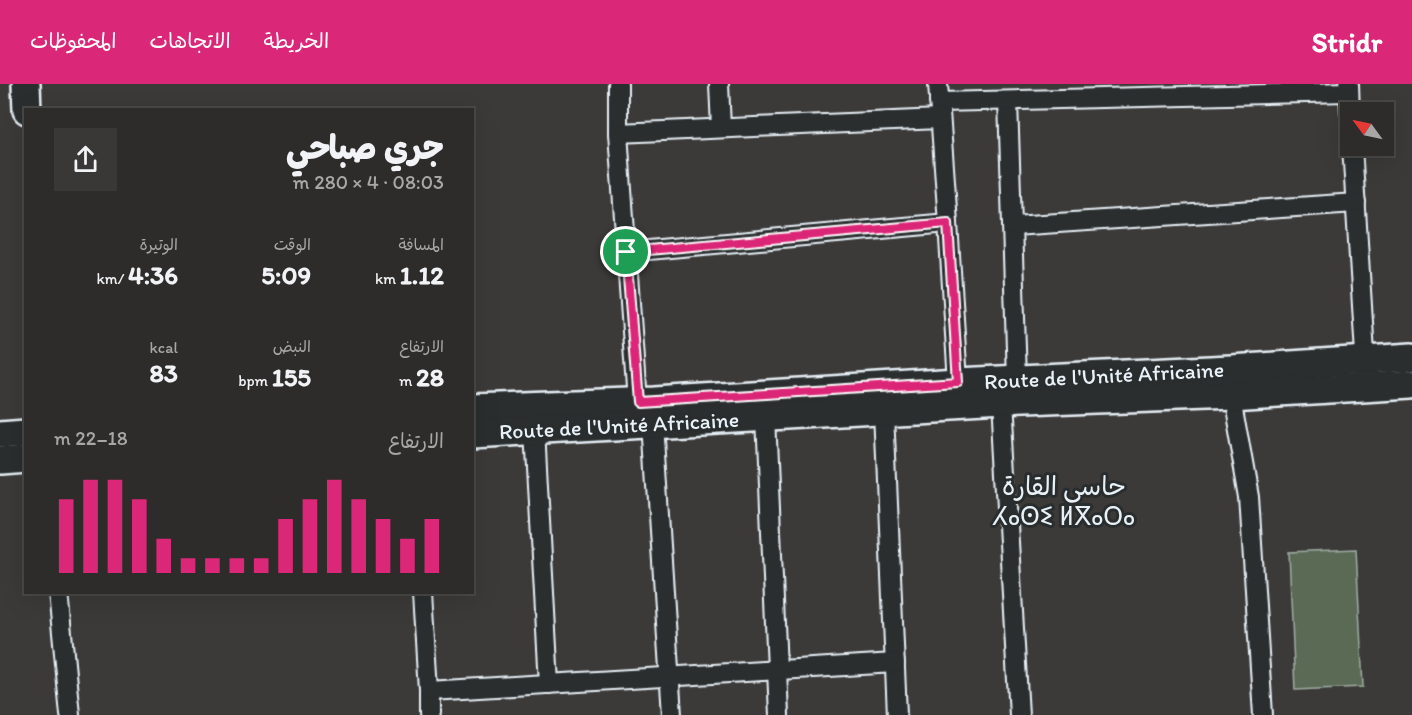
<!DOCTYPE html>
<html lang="ar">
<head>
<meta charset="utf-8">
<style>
  :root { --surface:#2d2c2a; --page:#393836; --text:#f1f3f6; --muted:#a7a7a8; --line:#484847; --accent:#db2777 }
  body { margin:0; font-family:Itim,"Playpen Sans Arabic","Noto Sans Tifinagh",sans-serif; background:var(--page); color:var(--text); direction:rtl; height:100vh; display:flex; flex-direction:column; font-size:22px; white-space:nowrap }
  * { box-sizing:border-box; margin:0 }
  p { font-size:20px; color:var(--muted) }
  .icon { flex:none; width:33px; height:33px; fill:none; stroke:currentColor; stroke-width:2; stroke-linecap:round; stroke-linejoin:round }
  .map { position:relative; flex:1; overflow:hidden; direction:ltr }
  .drawer { position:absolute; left:24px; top:24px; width:450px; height:486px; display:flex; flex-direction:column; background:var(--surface); border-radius:0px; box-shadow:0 6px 24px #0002,0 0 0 2px var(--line); direction:rtl }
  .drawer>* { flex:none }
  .needle { width:39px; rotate:303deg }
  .buttons { position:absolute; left:1340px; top:18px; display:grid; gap:12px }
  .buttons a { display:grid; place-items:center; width:54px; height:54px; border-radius:0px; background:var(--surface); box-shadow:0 6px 24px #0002,0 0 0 2px var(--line); font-size:30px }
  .pin { position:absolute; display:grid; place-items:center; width:51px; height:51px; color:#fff; margin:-26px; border:3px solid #fff; border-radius:50%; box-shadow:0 2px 6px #0007 }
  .round { display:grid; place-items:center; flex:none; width:63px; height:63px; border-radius:0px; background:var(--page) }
  .head { display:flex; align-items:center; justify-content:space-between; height:102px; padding:0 30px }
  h1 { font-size:33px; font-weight:800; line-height:45px }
  .figures { display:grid; grid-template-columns:repeat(3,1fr); gap:9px; height:102px; padding:6px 30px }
  .figures div { display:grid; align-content:center }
  .figures b { font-size:26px; font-weight:800 }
  .figures small { font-size:16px; font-weight:400 }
  .figures p { font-size:16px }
  .chart { height:168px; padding:12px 30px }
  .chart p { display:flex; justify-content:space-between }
  .chart svg { width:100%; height:108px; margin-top:6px; stroke:var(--accent); stroke-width:6 }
  header { display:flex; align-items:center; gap:36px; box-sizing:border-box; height:84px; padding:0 30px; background:var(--accent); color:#fff }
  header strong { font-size:28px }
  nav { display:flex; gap:33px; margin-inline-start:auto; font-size:21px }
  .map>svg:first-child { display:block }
  .green { fill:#5a6b54; stroke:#a1aea6; stroke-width:1.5 }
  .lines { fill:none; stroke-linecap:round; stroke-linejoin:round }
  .street-casing { stroke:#e8f1f8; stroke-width:22 }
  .secondary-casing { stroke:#e8f1f8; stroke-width:32 }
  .street { stroke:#2a2d2e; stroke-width:18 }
  .secondary { stroke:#2a2d2e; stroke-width:27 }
  .route-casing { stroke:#fff; stroke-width:12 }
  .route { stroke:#db2777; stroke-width:8 }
  .labels { text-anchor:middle; stroke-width:6; stroke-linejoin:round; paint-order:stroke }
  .street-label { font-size:22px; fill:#e8f1f8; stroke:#2a2d2e }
  .quarter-label { font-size:26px; fill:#e8f1f8; stroke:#2a2d2e }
</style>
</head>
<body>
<header>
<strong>Stridr</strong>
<nav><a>الخريطة</a><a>الاتجاهات</a><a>المحفوظات</a></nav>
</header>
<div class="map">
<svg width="1412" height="631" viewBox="0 0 1412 631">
  <rect width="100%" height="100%" fill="#3c3a38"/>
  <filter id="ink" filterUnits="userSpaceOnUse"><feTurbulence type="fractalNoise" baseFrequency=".0167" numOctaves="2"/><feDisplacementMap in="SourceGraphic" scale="12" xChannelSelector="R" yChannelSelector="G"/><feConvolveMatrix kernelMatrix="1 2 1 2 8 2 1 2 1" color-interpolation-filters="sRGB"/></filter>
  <g filter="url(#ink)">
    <!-- green -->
    <path class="green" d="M1356,465L1363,603L1295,606L1289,468Z"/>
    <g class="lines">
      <!-- street casing -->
      <g class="street-casing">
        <g id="street">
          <path d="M618,0V49L637,318"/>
          <path d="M719,0L721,44"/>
          <path d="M938,0L948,139L958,298"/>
          <path d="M1349,0L1350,28"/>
          <path d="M1008,17L1017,295"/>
          <path d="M939,18L1349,8"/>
          <path d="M618,49L940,35"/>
          <path d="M1352,62L1366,286"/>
          <path d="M1013,142L1356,119"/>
          <path d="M626,168L948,139"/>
          <path d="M1231,302V311L1249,413L1263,631"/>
          <path d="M1001,320L1019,631"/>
          <path d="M884,327L897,631"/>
          <path d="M766,333L779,631"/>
          <path d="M653,339L672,631"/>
          <path d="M535,346L549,600"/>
          <path d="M58,508L70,631"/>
          <path d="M423,508L429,607V631"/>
          <path d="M429,607L895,579"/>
        </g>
      </g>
      <!-- secondary casing -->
      <g class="secondary-casing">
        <g id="secondary">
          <path d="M26,0L27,26"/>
          <path d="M472,324L654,317L958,298L1231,285L1412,273"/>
          <path d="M0,349L26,347"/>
          <path d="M472,350L1019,319L1231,311L1412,300"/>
          <path d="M0,376L26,374"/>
        </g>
      </g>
      <!-- street -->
      <use href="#street" class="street"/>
      <!-- secondary -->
      <use href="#secondary" class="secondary"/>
    </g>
  </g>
  <g class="lines" filter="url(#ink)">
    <!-- route casing -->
    <g class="route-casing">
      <path id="route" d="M948,139L958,298L638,318L626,168Z"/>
    </g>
    <!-- route -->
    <use href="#route" class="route"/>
  </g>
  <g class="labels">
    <!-- street labels -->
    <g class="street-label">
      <text transform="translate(1104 291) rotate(-3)" y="8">Route de l'Unité Africaine</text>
      <text transform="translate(619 341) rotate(-3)" y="8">Route de l'Unité Africaine</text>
    </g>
    <!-- quarter labels -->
    <g class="quarter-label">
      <text x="1064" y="411">حاسي القارة<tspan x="1064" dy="30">ⵃⴰⵙⵉ ⵍⴳⴰⵔⴰ</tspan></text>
    </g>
  </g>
</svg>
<div class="buttons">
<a><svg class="needle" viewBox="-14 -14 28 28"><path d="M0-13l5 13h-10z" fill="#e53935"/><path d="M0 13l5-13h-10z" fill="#a7a7a8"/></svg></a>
</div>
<div class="pin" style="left:626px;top:168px;background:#1e9e55"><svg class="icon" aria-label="arrive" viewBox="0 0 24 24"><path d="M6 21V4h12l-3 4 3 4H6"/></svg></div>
<section class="drawer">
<div class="head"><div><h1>جري صباحي</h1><p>08:03 · 4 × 280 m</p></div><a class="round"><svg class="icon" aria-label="share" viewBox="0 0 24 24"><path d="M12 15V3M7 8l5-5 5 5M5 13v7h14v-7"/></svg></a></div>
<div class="figures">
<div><p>المسافة</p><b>1.12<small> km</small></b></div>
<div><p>الوقت</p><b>5:09</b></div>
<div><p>الوتيرة</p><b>4:36<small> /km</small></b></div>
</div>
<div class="figures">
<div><p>الارتفاع</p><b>28<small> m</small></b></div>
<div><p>النبض</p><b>155<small> bpm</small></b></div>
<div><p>kcal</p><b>83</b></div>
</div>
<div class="chart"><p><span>الارتفاع</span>18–22 m</p>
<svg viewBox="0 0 160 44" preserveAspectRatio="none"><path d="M5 44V14M15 44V6M25 44V6M35 44V14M45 44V30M55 44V38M65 44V38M75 44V38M85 44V38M95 44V22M105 44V14M115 44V6M125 44V14M135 44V22M145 44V30M155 44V22"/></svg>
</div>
</section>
</div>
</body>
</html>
